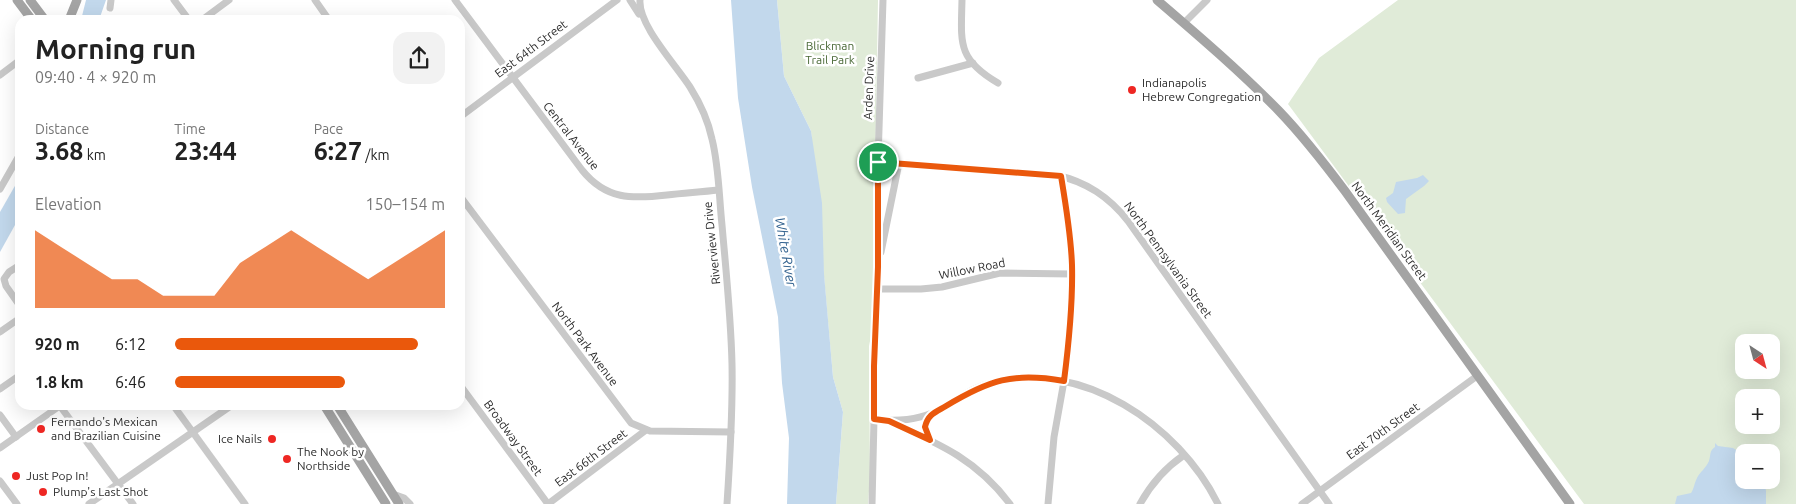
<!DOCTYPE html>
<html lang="en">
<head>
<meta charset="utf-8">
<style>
  :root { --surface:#fff; --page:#f2f2f2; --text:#222; --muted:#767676; --accent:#ea580c }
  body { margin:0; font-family:Ubuntu,sans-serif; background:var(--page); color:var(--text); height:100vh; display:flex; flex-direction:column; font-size:19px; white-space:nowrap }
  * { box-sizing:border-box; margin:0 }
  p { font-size:16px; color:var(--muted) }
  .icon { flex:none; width:28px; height:28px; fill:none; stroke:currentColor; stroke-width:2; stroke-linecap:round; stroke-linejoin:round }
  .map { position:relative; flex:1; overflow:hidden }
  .details { position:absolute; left:15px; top:15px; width:450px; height:395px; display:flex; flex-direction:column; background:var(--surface); border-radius:15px; box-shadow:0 5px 20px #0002 }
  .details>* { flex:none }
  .needle { width:32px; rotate:144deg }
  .buttons { position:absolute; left:1735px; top:334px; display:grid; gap:10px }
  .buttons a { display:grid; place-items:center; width:45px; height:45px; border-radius:10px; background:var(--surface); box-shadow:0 5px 20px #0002; font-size:25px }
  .pin { position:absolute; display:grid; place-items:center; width:42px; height:42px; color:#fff; margin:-21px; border:2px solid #fff; border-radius:50%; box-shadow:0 1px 5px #0007 }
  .round { display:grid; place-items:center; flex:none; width:52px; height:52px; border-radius:15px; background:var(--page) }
  .overview { display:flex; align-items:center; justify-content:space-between; height:85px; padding:0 20px }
  h1 { font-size:28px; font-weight:700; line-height:38px }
  .metrics { display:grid; grid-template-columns:repeat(3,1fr); gap:8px; height:85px; padding:5px 20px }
  .metrics div { display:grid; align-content:center }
  .metrics b { font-size:25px; font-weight:700 }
  .metrics small { font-size:14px; font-weight:400 }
  .metrics p { font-size:14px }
  .chart { height:140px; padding:10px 20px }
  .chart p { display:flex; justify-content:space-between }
  .chart svg { width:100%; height:90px; margin-top:5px; fill:var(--accent); opacity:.7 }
  ul { padding:0 20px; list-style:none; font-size:16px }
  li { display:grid; grid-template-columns:80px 60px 1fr; align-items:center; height:38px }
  li i { height:12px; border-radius:6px; background:var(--accent) }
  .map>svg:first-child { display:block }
  .green { fill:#e0ebd8; fill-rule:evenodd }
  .water { fill:#c2d8ec }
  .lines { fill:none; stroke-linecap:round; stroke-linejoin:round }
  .minor { stroke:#c9c9c9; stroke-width:7 }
  .major { stroke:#a4a4a4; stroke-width:9 }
  .route-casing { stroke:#fff; stroke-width:10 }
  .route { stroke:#ea580c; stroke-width:6 }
  .poi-dot { fill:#ee2723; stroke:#fff; stroke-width:2 }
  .labels { text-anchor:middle; stroke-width:5; stroke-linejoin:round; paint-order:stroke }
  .park-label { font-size:12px; fill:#4a6937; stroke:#fff }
  .street-label { font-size:12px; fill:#2c2c2c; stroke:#fff }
  .poi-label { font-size:12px; fill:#2c2c2c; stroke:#fff; text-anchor:start }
  .water-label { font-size:14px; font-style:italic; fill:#366591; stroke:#fff }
</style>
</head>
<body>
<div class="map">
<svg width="1796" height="504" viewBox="0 0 1796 504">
  <rect width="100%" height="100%" fill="#fff"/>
  <!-- green -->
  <g class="green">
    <path d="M777,0H878L873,293L872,331L869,346L870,478L868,504H836L843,412L833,377L811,131L784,76Z"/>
    <path d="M1398,0H1796V504H1584L1288,104L1319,58ZM1744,342H1771V370H1744ZM1744,398H1771V425H1744ZM1744,452H1771V480H1744Z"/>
  </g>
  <!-- water -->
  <g class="water">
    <path d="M86,0H106L99,20H81Z"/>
    <path d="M731,0H777L784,76L811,131L822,203L824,274L833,377L843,412L836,504H787L789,438L782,383L778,317L752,187L738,98Z"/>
    <path d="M1423,175L1429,181L1424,186L1406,199L1405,213L1398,214L1387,202L1386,198L1393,193L1396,182L1417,178Z"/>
    <path d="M20,177V216L0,252V212Z"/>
    <path d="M1715,443L1718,446L1733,448L1744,455V480H1764L1766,491V504H1675L1677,496L1691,493C1694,489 1694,484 1697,478C1700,472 1706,468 1709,461C1711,455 1709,451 1715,447Z"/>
  </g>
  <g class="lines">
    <!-- minor -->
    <g class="minor">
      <path d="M174,0L189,20"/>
      <path d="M315,0L329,20"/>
      <path d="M455,0L582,170C606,200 632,199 667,195C684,193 701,192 718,190"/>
      <path d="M630,0L639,14"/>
      <path d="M640,0C638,25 676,65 690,87C700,103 708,120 712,139C719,167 719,197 722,225C726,271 731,318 732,364C733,411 730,458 727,504"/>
      <path d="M962,0C961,43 957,59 998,83"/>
      <path d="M110,8L111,0"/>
      <path d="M202,20L229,0"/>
      <path d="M1184,23L1207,0"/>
      <path d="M0,75L20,60"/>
      <path d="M918,78L973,63"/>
      <path d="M460,117L617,0"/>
      <path d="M878,161L1056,175C1087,182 1109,197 1128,221L1329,504"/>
      <path d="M0,189L20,154"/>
      <path d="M460,196L631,423L650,431L731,432"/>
      <path d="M881,252L899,163"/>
      <path d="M20,265L9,272L4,279L6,286L20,306"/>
      <path d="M877,289H921L942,287L1000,273L1072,274"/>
      <path d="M0,332L20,318"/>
      <path d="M460,385L548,504"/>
      <path d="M0,389L20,375"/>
      <path d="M173,405L245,504"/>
      <path d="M60,406L133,504"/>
      <path d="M0,415L16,437"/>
      <path d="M874,419C898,422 923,420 944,407C960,398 973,387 991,383C1081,358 1179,425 1218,504"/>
      <path d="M891,422C940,444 977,460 1010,504"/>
      <path d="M930,440C924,430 924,422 932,414"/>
      <path d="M0,448L61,405"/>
      <path d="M0,481L17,504"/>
      <path d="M393,494L404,498L410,504"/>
      <path d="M89,504L232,405"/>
      <path d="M548,504L646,430"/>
      <path d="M872,504L874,419V366L878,267V161L883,0"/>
      <path d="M1048,504L1054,437L1064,381L1072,309L1071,247L1061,176"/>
      <path d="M1140,504C1151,484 1165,468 1184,455"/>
      <path d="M1302,504L1477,376"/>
    </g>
    <!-- major -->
    <g class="major">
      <path d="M17,0L32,20"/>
      <path d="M30,0L45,20"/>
      <path d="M1157,0C1199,36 1241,72 1279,111C1303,136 1324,163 1345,191L1570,504"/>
      <path d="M69,20L77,0"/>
      <path d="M324,405L386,504"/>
      <path d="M337,405L399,504"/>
    </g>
  </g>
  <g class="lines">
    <!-- route casing -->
    <g class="route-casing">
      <path id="route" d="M878,162L1061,176C1066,206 1071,235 1072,265C1073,304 1069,342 1064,381C1013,372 989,380 946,406C936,412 928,414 925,427L930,440L889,421L874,419V366L878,267Z"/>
    </g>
    <!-- route -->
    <use href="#route" class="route"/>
  </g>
  <!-- markers -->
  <g class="poi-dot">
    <circle cx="1132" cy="90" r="5"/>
    <circle cx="41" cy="429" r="5"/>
    <circle cx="272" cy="439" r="5"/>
    <circle cx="287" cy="459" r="5"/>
    <circle cx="16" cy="476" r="5"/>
    <circle cx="43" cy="492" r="5"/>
  </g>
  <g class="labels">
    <!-- park labels -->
    <g class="park-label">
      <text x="830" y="50">Blickman<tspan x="830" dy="14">Trail Park</tspan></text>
    </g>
    <!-- street labels -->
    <g class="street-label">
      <text transform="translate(531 49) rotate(-37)" y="4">East 64th Street</text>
      <text transform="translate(869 88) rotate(-88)" y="4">Arden Drive</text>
      <text transform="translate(571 136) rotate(52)" y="4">Central Avenue</text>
      <text transform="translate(1389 231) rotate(54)" y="4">North Meridian Street</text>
      <text transform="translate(712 243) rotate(-96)" y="4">Riverview Drive</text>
      <text transform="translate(1168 260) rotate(54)" y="4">North Pennsylvania Street</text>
      <text transform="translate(972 269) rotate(-11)" y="4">Willow Road</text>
      <text transform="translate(585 344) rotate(53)" y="4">North Park Avenue</text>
      <text transform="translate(1383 431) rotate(-36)" y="4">East 70th Street</text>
      <text transform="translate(513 438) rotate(54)" y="4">Broadway Street</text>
      <text transform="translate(591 458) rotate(-37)" y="4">East 66th Street</text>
    </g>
    <!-- poi labels -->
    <g class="poi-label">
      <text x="1142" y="87">Indianapolis<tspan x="1142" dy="14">Hebrew Congregation</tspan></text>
      <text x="51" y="426">Fernando's Mexican<tspan x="51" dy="14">and Brazilian Cuisine</tspan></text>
      <text x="262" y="443" text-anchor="end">Ice Nails</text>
      <text x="297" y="456">The Nook by<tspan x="297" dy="14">Northside</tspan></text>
      <text x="26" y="480">Just Pop In!</text>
      <text x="53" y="496">Plump's Last Shot</text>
    </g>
    <!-- water labels -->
    <g class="water-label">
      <text transform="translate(786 252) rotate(80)" y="5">White River</text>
    </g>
  </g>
</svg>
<div class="buttons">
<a><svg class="needle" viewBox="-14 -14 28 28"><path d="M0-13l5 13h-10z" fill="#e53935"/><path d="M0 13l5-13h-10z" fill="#767676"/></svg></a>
<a>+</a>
<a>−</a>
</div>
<div class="pin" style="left:878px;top:162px;background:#1e9e55"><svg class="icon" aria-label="arrive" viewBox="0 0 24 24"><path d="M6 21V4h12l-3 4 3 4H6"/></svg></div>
<section class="details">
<div class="overview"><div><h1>Morning run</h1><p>09:40 · 4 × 920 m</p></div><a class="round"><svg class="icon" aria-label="share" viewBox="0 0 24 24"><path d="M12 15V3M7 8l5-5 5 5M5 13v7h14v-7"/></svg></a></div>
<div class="metrics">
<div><p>Distance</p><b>3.68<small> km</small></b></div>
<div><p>Time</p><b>23:44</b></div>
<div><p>Pace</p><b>6:27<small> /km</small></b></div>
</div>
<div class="chart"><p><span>Elevation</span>150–154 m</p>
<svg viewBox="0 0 160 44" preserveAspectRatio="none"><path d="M0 44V6L10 14L20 22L30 30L40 30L50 38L60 38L70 38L80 22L90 14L100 6L110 14L120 22L130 30L140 22L150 14L160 6V44z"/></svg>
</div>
<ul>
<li><b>920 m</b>6:12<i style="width:90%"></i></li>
<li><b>1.8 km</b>6:46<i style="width:63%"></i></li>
</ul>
</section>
</div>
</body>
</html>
